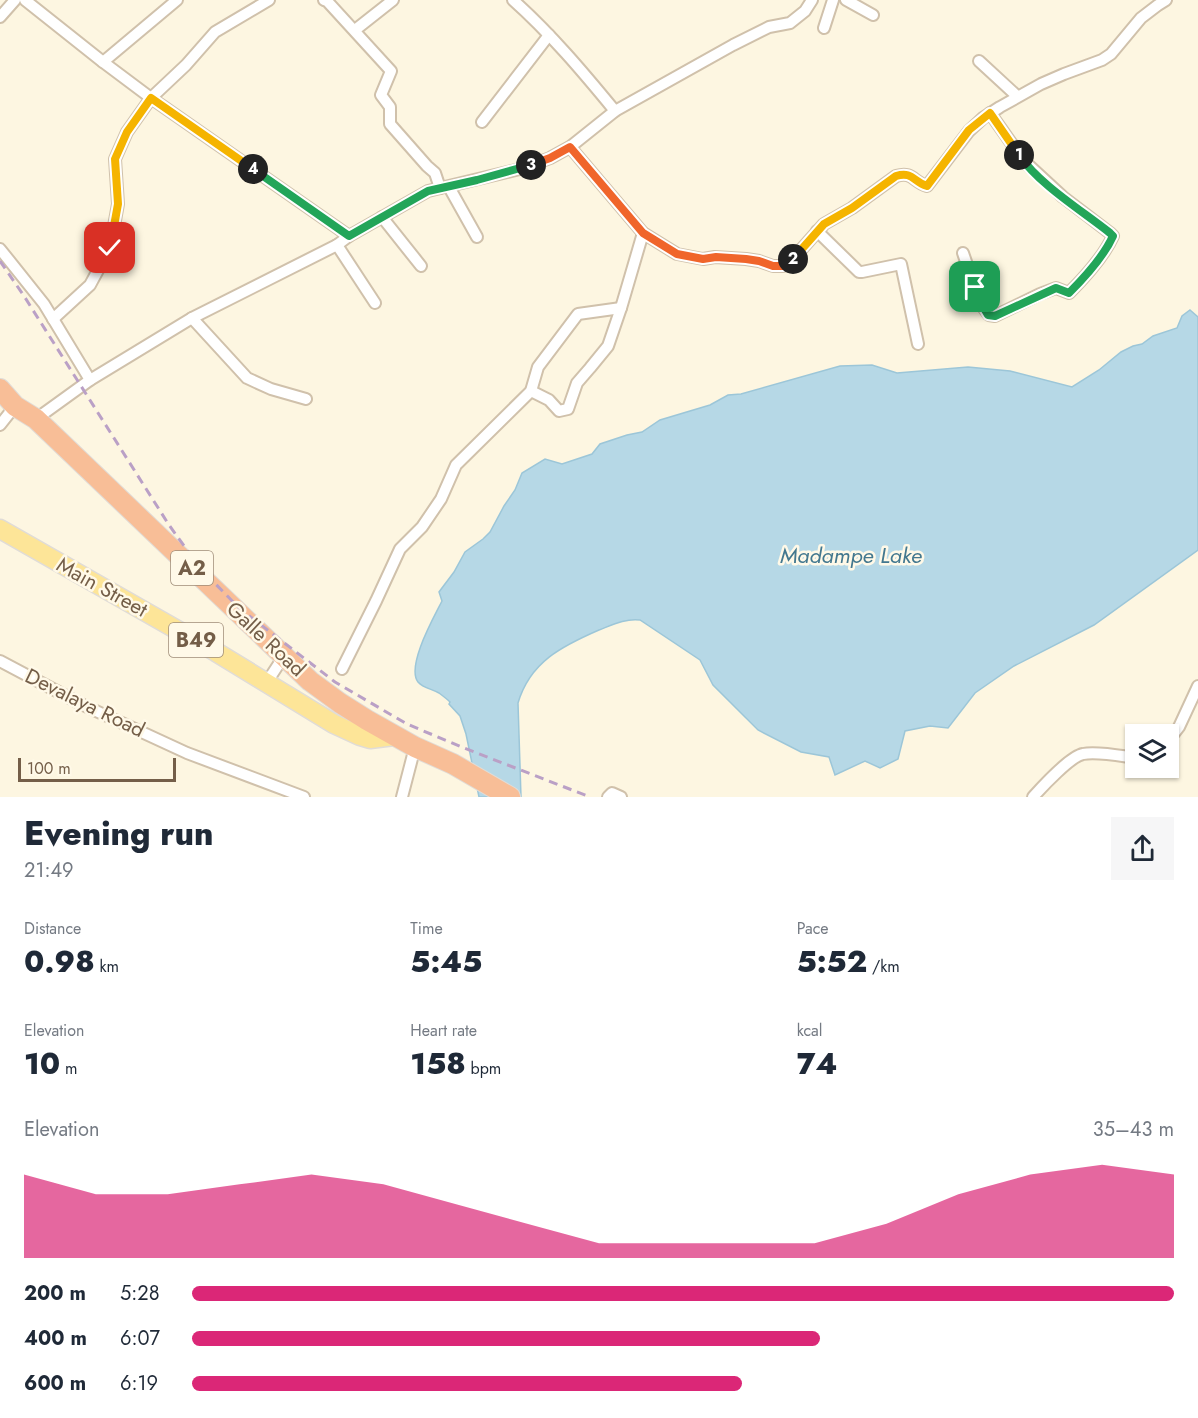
<!DOCTYPE html>
<html lang="en">
<head>
<meta charset="utf-8">
<style>
  :root { --surface:#fff; --page:#f6f6f7; --text:#1f2937; --muted:#747a83; --accent:#db2777 }
  body { margin:0; font-family:Jost,sans-serif; background:var(--page); color:var(--text); height:100vh; display:flex; flex-direction:column; font-size:22px; white-space:nowrap }
  * { box-sizing:border-box; margin:0 }
  p { font-size:20px; color:var(--muted) }
  .icon { flex:none; width:33px; height:33px; fill:none; stroke:currentColor; stroke-width:2; stroke-linecap:round; stroke-linejoin:round }
  .map { position:relative; height:797px; overflow:hidden }
  .details { display:flex; flex-direction:column; background:var(--surface); flex:1 }
  .details>* { flex:none }
  .tools { position:absolute; left:1125px; top:724px; display:grid; gap:12px }
  .tools a { display:grid; place-items:center; width:54px; height:54px; border-radius:0px; background:var(--surface); box-shadow:0 2px 4px #0004; font-size:30px }
  .scale { position:absolute; left:18px; bottom:15px; width:158px; box-sizing:border-box; padding-left:6px; border:3px solid #745e48; border-top:0; font-size:16px; line-height:21px; white-space:nowrap; color:#745e48; -webkit-text-stroke:4px #fff9e8; paint-order:stroke }
  .pin { position:absolute; display:grid; place-items:center; width:51px; height:51px; color:#fff; margin:-26px; border-radius:12px; box-shadow:0 3px 9px #0006 }
  .km { position:absolute; width:30px; height:30px; margin:-15px; border-radius:50%; background:#222; color:#fff; font-size:16px; line-height:30px; text-align:center }
  .round { display:grid; place-items:center; flex:none; width:63px; height:63px; border-radius:0px; background:var(--page) }
  .overview { display:flex; align-items:center; justify-content:space-between; height:102px; padding:0 24px }
  h1 { font-size:33px; font-weight:800; line-height:45px }
  .stats { display:grid; grid-template-columns:repeat(3,1fr); gap:9px; height:102px; padding:6px 24px }
  .stats div { display:grid; align-content:center }
  .stats b { font-size:30px; font-weight:800 }
  .stats small { font-size:16px; font-weight:400 }
  .stats p { font-size:16px }
  .chart { height:168px; padding:12px 24px }
  .chart p { display:flex; justify-content:space-between }
  .chart svg { width:100%; height:108px; margin-top:6px; fill:var(--accent); opacity:.7 }
  ul { padding:0 24px; list-style:none; font-size:20px }
  li { display:grid; grid-template-columns:96px 72px 1fr; align-items:center; height:45px }
  li i { height:15px; border-radius:8px; background:var(--accent) }
  .map>svg:first-child { display:block }
  .water { fill:#b6d8e6; stroke:#9cc6d8; stroke-width:1.5 }
  .lines { fill:none; stroke-linecap:round; stroke-linejoin:round }
  .street-casing { stroke:#d0c1ab; stroke-width:14 }
  .primary-casing { stroke:#e0dcd7; stroke-width:21 }
  .highway-casing { stroke:#e0dcd7; stroke-width:22 }
  .street { stroke:#fff; stroke-width:10 }
  .primary { stroke:#fde598; stroke-width:18 }
  .highway { stroke:#f8be97; stroke-width:20 }
  .rail { stroke:#baa0c6; stroke-width:3; stroke-dasharray:9 6; stroke-linecap:butt }
  .split-1-casing { stroke:#fff; stroke-width:12 }
  .split-2-casing { stroke:#fff; stroke-width:12 }
  .split-3-casing { stroke:#fff; stroke-width:12 }
  .split-4-casing { stroke:#fff; stroke-width:12 }
  .split-5-casing { stroke:#fff; stroke-width:12 }
  .split-1 { stroke:#22a559; stroke-width:8 }
  .split-2 { stroke:#f5b400; stroke-width:8 }
  .split-3 { stroke:#f0652b; stroke-width:8 }
  .split-4 { stroke:#22a559; stroke-width:8 }
  .split-5 { stroke:#f5b400; stroke-width:8 }
  .labels { text-anchor:middle; stroke-width:5; stroke-linejoin:round; paint-order:stroke }
  .shield { fill:#fff9e8; stroke:#9e8c78; stroke-width:1.5 }
  .shield-label { font-size:20px; font-weight:bold; fill:#745e48 }
  .street-label { font-size:21px; fill:#745e48; stroke:#fff9e8 }
  .water-label { font-size:22px; font-style:italic; fill:#43788f; stroke:#fff9e8 }
</style>
</head>
<body>
<div class="map">
<svg width="1198" height="797" viewBox="0 0 1198 797">
  <rect width="100%" height="100%" fill="#fdf6e1"/>
  <!-- water -->
  <path class="water" d="M1190,310L1198,317V550L1094,625L1014,666L975,693L948,728L930,726L905,731L898,759L880,768L865,761L835,775L829,757L801,752L758,730L713,685L700,660L640,620C626,618 612,625 599,630C562,646 530,662 518,703L521,797H479L466,734L460,716L449,704L450,702C447,699 443,696 439,693C432,689 423,688 418,682C406,666 434,617 442,601L439,592L454,572L465,552L483,539L490,532L504,506L515,490L522,473L545,459L562,464L592,454L600,444L627,435L642,432L660,420L710,405L728,395L741,394L840,366L872,365L897,373L968,367L1010,371L1072,387L1099,370L1121,352L1133,346L1142,344L1153,336L1177,328L1182,316Z"/>
  <g class="lines">
    <!-- street casing -->
    <g class="street-casing">
      <g id="street">
        <path d="M25,0L103,62L151,98L349,236"/>
        <path d="M324,0L327,1L391,71L381,95L390,107V124L427,166L435,173L440,188"/>
        <path d="M513,0C550,33 583,72 615,111"/>
        <path d="M846,0L873,15"/>
        <path d="M0,17L15,0"/>
        <path d="M824,28L833,0"/>
        <path d="M355,30L393,0"/>
        <path d="M979,61L1017,96"/>
        <path d="M103,62L177,0"/>
        <path d="M482,122L549,35"/>
        <path d="M570,147L643,233L677,254L703,259L715,257L746,259L759,261L773,266H783L791,261L824,224L852,208L896,176C913,171 913,182 927,186L969,131L983,118L1000,107L1041,84L1064,74L1102,60L1111,54L1141,18L1158,5L1166,0"/>
        <path d="M449,187L477,237"/>
        <path d="M382,217L421,266"/>
        <path d="M817,231L859,272H862L901,264L918,344"/>
        <path d="M337,245L375,303"/>
        <path d="M0,249L44,304L90,380"/>
        <path d="M963,253L980,303L989,315L995,316L1040,294L1056,288L1069,293C1084,278 1104,256 1113,236L1110,233L1063,197L1024,161L990,113"/>
        <path d="M192,318L247,378L271,389L306,399"/>
        <path d="M53,319L90,285L110,248L118,204L115,159L127,132L151,98L186,65L215,32L269,0"/>
        <path d="M531,391L549,400L559,411L568,409L577,383L590,368L608,346L621,308L643,233"/>
        <path d="M36,419L90,380L192,318L337,245L349,236L428,191L524,168L550,158L570,147L615,111L733,45L769,27L790,23L805,11L812,0"/>
        <path d="M0,425L15,406"/>
        <path d="M0,661L83,705L187,753L304,797"/>
        <path d="M342,669L376,601L400,549L422,527L441,499L456,465L531,391L538,367L578,314L621,308"/>
        <path d="M267,682L284,656"/>
        <path d="M1168,741L1179,727L1198,686"/>
        <path d="M402,797L415,747"/>
        <path d="M608,797L612,793L621,797"/>
        <path d="M1033,797C1042,787 1071,756 1083,754C1097,751 1121,756 1136,758"/>
      </g>
    </g>
    <!-- primary casing -->
    <g class="primary-casing">
      <path id="primary" d="M0,529L216,652L334,724L360,736L370,739L394,736"/>
    </g>
    <!-- highway casing -->
    <g class="highway-casing">
      <path id="highway" d="M0,389L15,406L36,419L310,681L340,703L367,720L415,747L453,764L510,797"/>
    </g>
    <!-- street -->
    <use href="#street" class="street"/>
    <!-- primary -->
    <use href="#primary" class="primary"/>
    <!-- highway -->
    <use href="#highway" class="highway"/>
    <!-- rail -->
    <path class="rail" d="M0,261L24,296L169,525L200,568L239,608L335,682L407,724L464,748L590,797"/>
  </g>
  <g class="lines">
    <!-- split-1 casing -->
    <g class="split-1-casing">
      <path id="split-1" d="M975,287L981,303L988,315L995,316L1056,288L1069,293C1084,278 1104,256 1113,236L1110,233C1081,210 1040,185 1019,155"/>
    </g>
    <!-- split-2 casing -->
    <g class="split-2-casing">
      <path id="split-2" d="M793,259L824,224L852,208L896,176C913,171 913,182 927,186L969,130L990,113L1019,155"/>
    </g>
    <!-- split-3 casing -->
    <g class="split-3-casing">
      <path id="split-3" d="M531,165L550,158L570,147L643,233L677,254L703,259L716,257L746,259L759,261L773,266H783L793,259"/>
    </g>
    <!-- split-4 casing -->
    <g class="split-4-casing">
      <path id="split-4" d="M253,169L349,236L428,191L477,180L531,165"/>
    </g>
    <!-- split-5 casing -->
    <g class="split-5-casing">
      <path id="split-5" d="M110,248L118,204L115,159L127,132L151,98L253,169"/>
    </g>
    <!-- split-1 -->
    <use href="#split-1" class="split-1"/>
    <!-- split-2 -->
    <use href="#split-2" class="split-2"/>
    <!-- split-3 -->
    <use href="#split-3" class="split-3"/>
    <!-- split-4 -->
    <use href="#split-4" class="split-4"/>
    <!-- split-5 -->
    <use href="#split-5" class="split-5"/>
  </g>
  <g class="labels">
    <!-- shield labels -->
    <g class="shield">
      <rect x="171" y="551" width="42" height="34" rx="4.5"/>
      <rect x="169" y="623" width="54" height="34" rx="4.5"/>
    </g>
    <g class="shield-label">
      <text x="192" y="575">A2</text>
      <text x="196" y="647">B49</text>
    </g>
    <!-- street labels -->
    <g class="street-label">
      <text transform="translate(102 587) rotate(29)" y="7">Main Street</text>
      <text transform="translate(266 639) rotate(43)" y="7">Galle Road</text>
      <text transform="translate(85 703) rotate(26)" y="7">Devalaya Road</text>
    </g>
    <!-- water labels -->
    <g class="water-label">
      <text x="851" y="563">Madampe Lake</text>
    </g>
  </g>
</svg>
<div class="tools">
<a><svg class="icon" aria-label="layers" viewBox="0 0 24 24"><path d="M12 4l9 5-9 5-9-5zM3 14l9 5 9-5"/></svg></a>
</div>
<div class="scale">100 m</div>
<div class="pin" style="left:975px;top:287px;background:#1e9e55"><svg class="icon" aria-label="arrive" viewBox="0 0 24 24"><path d="M6 21V4h12l-3 4 3 4H6"/></svg></div>
<div class="pin" style="left:110px;top:248px;background:#d93025"><svg class="icon" aria-label="check" viewBox="0 0 24 24"><path d="M5 12l5 5 9-10"/></svg></div>
<b class="km" style="left:1019px;top:155px">1</b>
<b class="km" style="left:793px;top:259px">2</b>
<b class="km" style="left:531px;top:165px">3</b>
<b class="km" style="left:253px;top:169px">4</b>
</div>
<section class="details">
<div class="overview"><div><h1>Evening run</h1><p>21:49</p></div><a class="round"><svg class="icon" aria-label="share" viewBox="0 0 24 24"><path d="M12 15V3M7 8l5-5 5 5M5 13v7h14v-7"/></svg></a></div>
<div class="stats">
<div><p>Distance</p><b>0.98<small> km</small></b></div>
<div><p>Time</p><b>5:45</b></div>
<div><p>Pace</p><b>5:52<small> /km</small></b></div>
</div>
<div class="stats">
<div><p>Elevation</p><b>10<small> m</small></b></div>
<div><p>Heart rate</p><b>158<small> bpm</small></b></div>
<div><p>kcal</p><b>74</b></div>
</div>
<div class="chart"><p><span>Elevation</span>35–43 m</p>
<svg viewBox="0 0 160 44" preserveAspectRatio="none"><path d="M0 44V10L10 18L20 18L30 14L40 10L50 14L60 22L70 30L80 38L90 38L100 38L110 38L120 30L130 18L140 10L150 6L160 10V44z"/></svg>
</div>
<ul>
<li><b>200 m</b>5:28<i style="width:100%"></i></li>
<li><b>400 m</b>6:07<i style="width:64%"></i></li>
<li><b>600 m</b>6:19<i style="width:56%"></i></li>
</ul>
</section>
</body>
</html>
